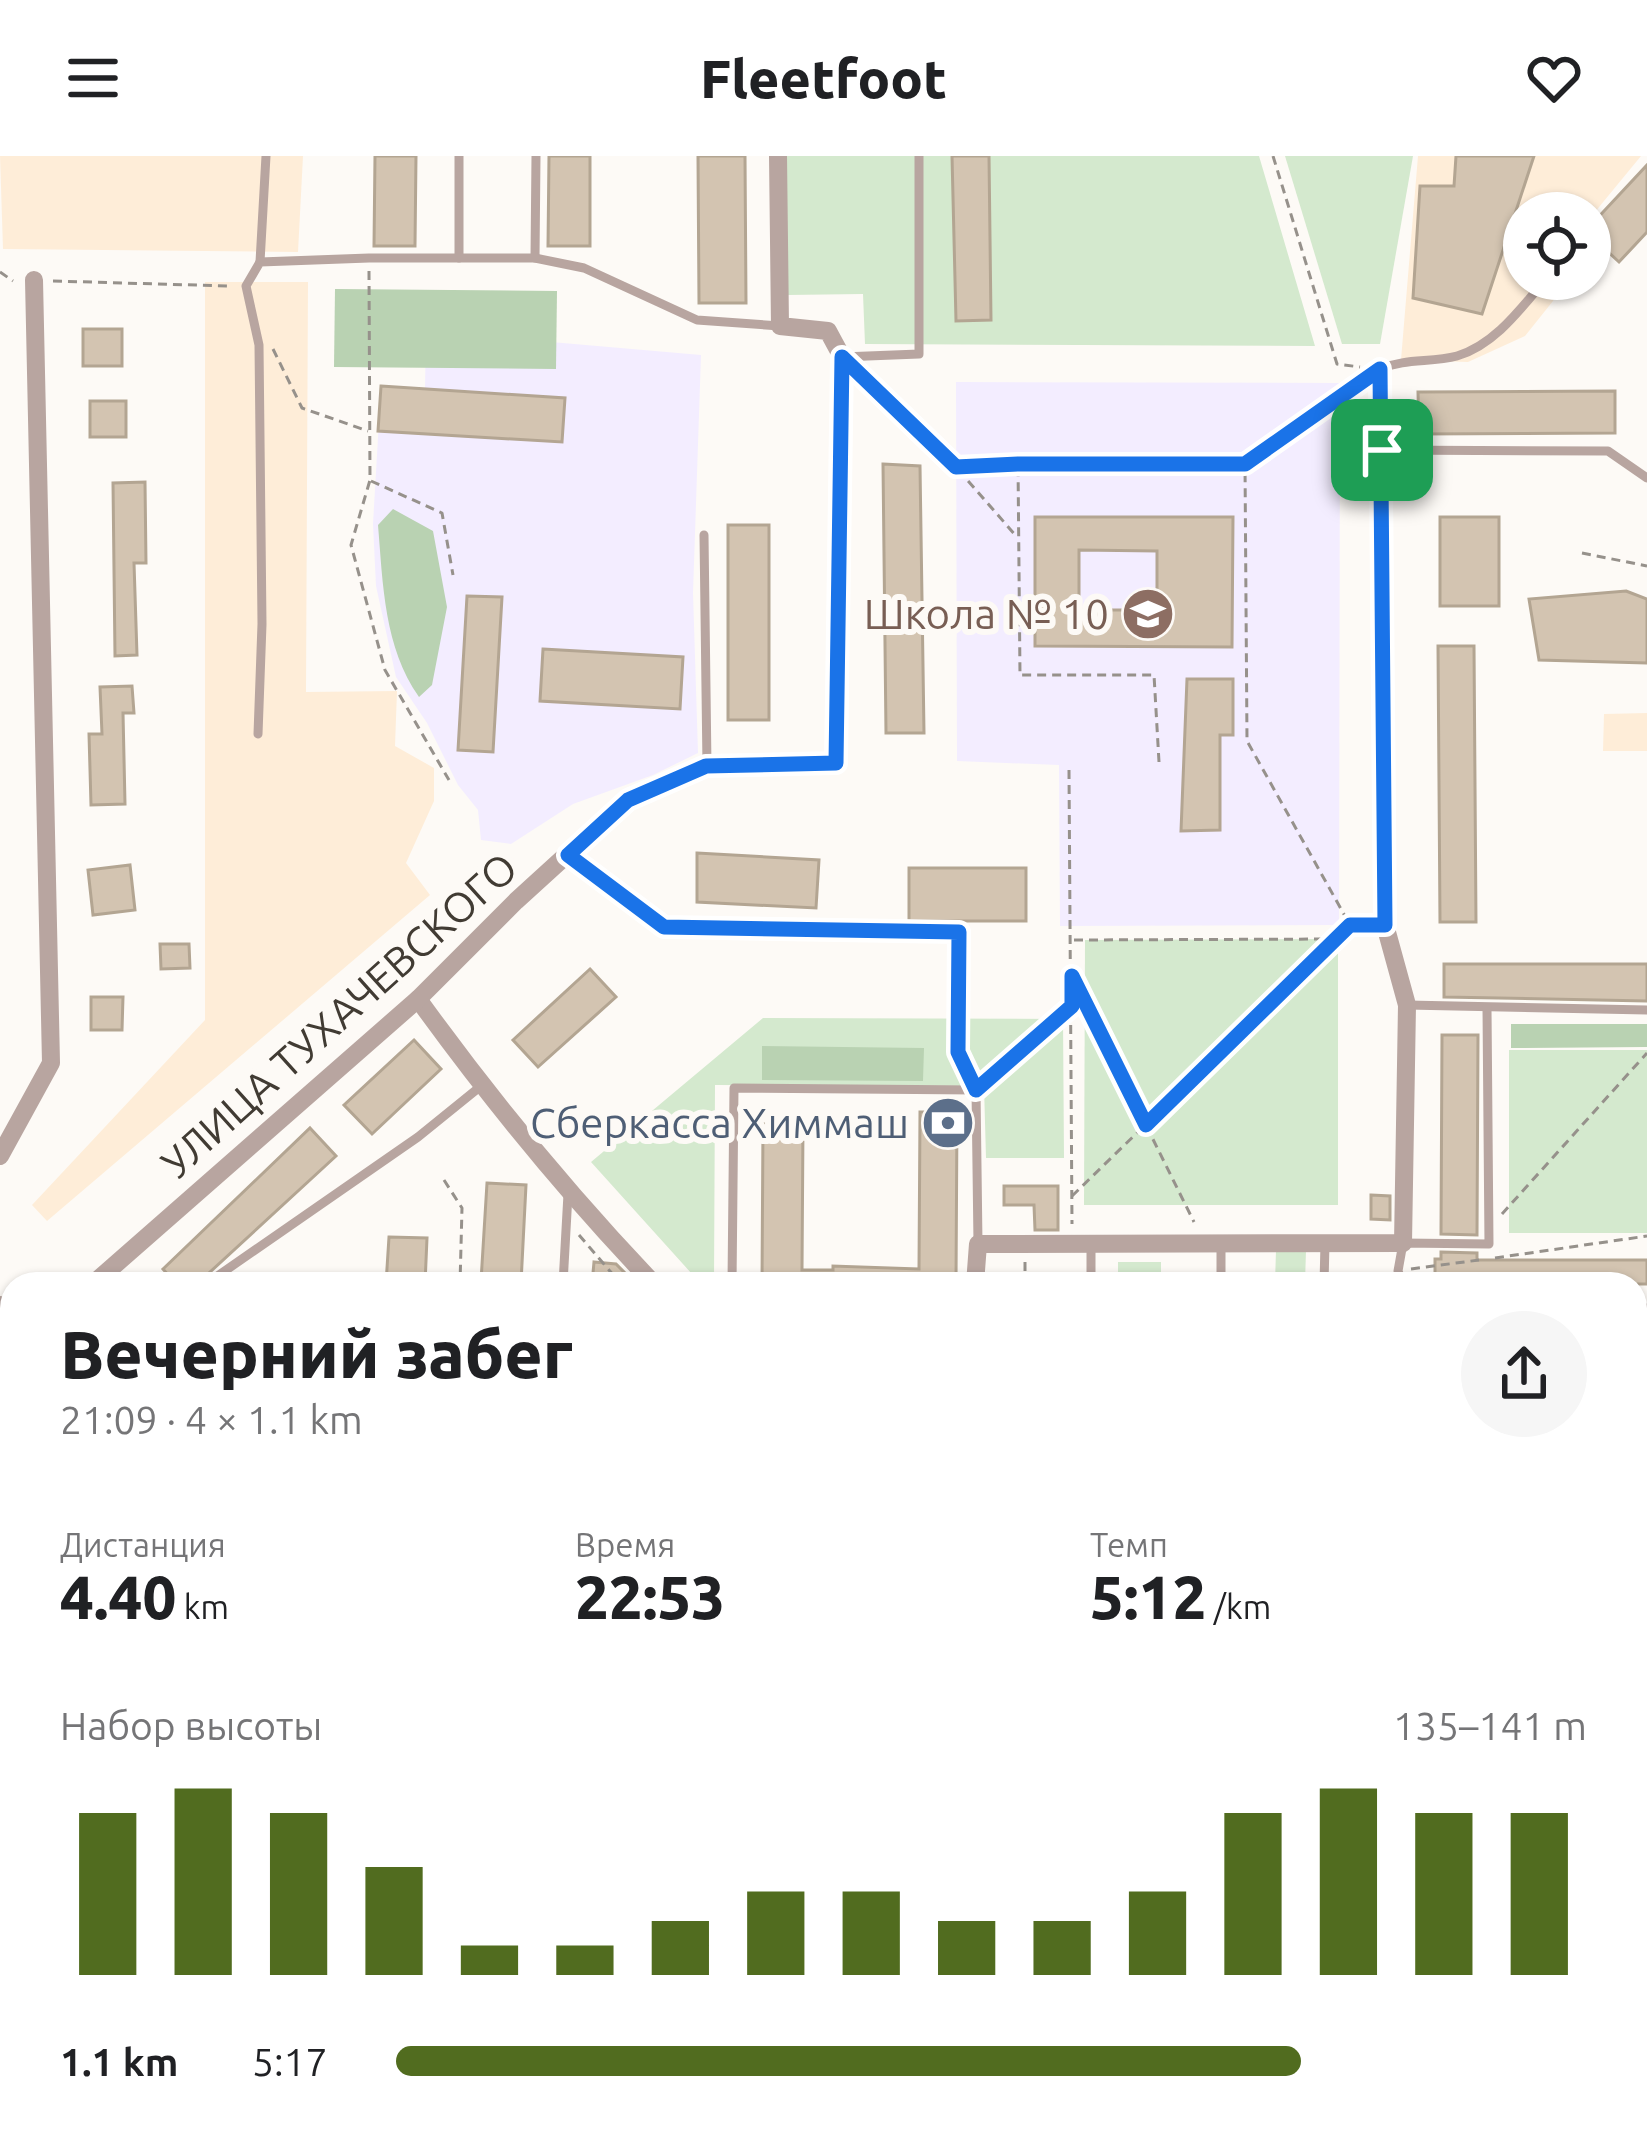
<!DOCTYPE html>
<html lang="ru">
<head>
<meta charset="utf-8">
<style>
  :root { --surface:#fff; --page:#f6f6f6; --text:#202124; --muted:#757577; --accent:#516c1f }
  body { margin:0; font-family:Ubuntu,sans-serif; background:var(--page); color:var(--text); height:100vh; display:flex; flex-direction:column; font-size:45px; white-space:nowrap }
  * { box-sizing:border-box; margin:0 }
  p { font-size:39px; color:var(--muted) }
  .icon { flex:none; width:66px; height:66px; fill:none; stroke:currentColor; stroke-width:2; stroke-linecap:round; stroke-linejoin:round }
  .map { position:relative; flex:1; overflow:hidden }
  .details { position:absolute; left:0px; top:1116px; width:1647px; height:861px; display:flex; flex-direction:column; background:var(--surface); border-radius:36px 36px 0 0; box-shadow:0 3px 9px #0004 }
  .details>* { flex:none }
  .tools { position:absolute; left:1503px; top:36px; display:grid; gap:24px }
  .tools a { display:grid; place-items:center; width:108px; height:108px; border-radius:50%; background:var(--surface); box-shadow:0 3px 9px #0004; font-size:60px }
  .pin { position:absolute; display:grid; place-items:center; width:102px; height:102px; color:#fff; margin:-51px; border-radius:24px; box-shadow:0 6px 18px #0006 }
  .round { display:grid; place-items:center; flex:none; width:126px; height:126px; border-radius:63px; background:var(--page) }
  .overview { display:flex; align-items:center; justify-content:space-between; height:204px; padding:0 60px }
  h1 { font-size:66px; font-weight:800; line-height:90px }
  .figures { display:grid; grid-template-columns:repeat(3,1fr); gap:18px; height:204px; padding:12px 60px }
  .figures div { display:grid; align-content:center }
  .figures b { font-size:60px; font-weight:800 }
  .figures small { font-size:33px; font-weight:400 }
  .figures p { font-size:33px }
  .chart { height:336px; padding:24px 60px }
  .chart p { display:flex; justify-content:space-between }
  .chart svg { width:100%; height:216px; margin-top:12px; stroke:var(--accent); stroke-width:6 }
  ul { padding:0 60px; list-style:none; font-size:39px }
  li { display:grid; grid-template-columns:192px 144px 1fr; align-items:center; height:90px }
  li i { height:30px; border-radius:15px; background:var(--accent) }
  header { display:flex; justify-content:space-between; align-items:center; height:156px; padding:0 60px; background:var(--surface); font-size:54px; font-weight:800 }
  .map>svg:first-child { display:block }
  .built { fill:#feedd8 }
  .education { fill:#f3edff }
  .green { fill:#d4e9ce }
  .forest { fill:#b9d2b2 }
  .building { fill:#d3c4b1; stroke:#b3a592; stroke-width:3; fill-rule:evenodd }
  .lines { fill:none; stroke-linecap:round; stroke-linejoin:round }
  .path { stroke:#96918b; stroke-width:3; stroke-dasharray:9 6; stroke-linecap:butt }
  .service { stroke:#b8a5a0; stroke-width:9 }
  .minor { stroke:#b8a5a0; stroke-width:18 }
  .tertiary { stroke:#b8a5a0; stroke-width:24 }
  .route-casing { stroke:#fff; stroke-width:24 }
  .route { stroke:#1a73e8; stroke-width:15 }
  .labels { text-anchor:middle; stroke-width:12; stroke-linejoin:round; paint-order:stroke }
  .education-label { font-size:42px; fill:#785e54; stroke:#fdfaf6; text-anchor:end }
  .street-label { font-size:42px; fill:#413b33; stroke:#fdfaf6 }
  .service-label { font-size:42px; fill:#4e5e75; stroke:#fdfaf6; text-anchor:end }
</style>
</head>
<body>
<header><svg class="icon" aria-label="menu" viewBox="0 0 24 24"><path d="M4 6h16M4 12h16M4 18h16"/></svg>Fleetfoot<svg class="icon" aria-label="heart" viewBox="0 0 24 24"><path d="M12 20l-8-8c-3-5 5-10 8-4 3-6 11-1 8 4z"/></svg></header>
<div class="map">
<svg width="1647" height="1975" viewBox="0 0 1647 1975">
  <rect width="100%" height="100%" fill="#fdfaf6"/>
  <!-- built -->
  <g class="built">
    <path d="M0,0H303L298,96L3,93Z"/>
    <path d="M1418,0H1641L1590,62V57H1524V123H1561L1553,145L1525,180L1468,206L1401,204Z"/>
    <path d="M205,126H308L306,536L397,535L395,590L434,612V645L406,707L430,739L47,1065L32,1049L205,864Z"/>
    <path d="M1647,557V595H1603L1604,558Z"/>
  </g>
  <!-- education -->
  <g class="education">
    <path d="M426,175L701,199L693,437L698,597L653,619L573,648L511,688L481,684L478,654L458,629L427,567L396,521L376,430L373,368L381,230L425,232Z"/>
    <path d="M956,226L1340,227L1339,769L1060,770L1059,609L957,605Z"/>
    <rect x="1635" y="1276" width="12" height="268"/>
  </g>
  <!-- green -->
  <g class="green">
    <path d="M786,0H1259L1315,190L865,188L863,138L787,139Z"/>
    <path d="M1285,0H1413L1380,188H1342Z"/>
    <path d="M1338,783V1049H1084L1085,784Z"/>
    <path d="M763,862L1063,863L1064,1002H986L984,930L715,929L714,1128H701L591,1006Z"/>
    <rect x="1509" y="894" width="138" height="183"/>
    <path d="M1276,1094H1306L1305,1128H1275Z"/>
    <rect x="1118" y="1106" width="43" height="22"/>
    <path d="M0,1306L12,1315V1723L0,1731Z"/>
    <path d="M1647,1894V1975H965L969,1965H1635V1895Z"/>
  </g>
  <!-- forest -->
  <g class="forest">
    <path d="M335,133L557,135L556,213L334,211Z"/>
    <path d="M393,353L433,375L447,451L432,529L419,541C384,491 383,429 378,369Z"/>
    <path d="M1511,868H1647V891L1511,892Z"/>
    <path d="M762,890L924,892L923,925L762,924Z"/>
  </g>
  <!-- building -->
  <g class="building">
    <path d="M375,0H416L415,90H374Z"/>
    <path d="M549,0H590V90H548Z"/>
    <path d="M698,0H745L746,147H699Z"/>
    <path d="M952,0H989L991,164L956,165Z"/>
    <path d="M1456,0H1534L1482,158L1413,142L1420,30H1454Z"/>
    <path d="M1647,9V76L1619,106L1590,79V70Z"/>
    <rect x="83" y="173" width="39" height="37"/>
    <path d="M381,230L565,242L562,286L378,275Z"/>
    <path d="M1615,235V277L1419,278L1418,236Z"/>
    <rect x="90" y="245" width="36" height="36"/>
    <path d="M883,308L920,310L924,577H886Z"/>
    <path d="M145,326L146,407H134L137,499L115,500L113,327Z"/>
    <path d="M1035,361H1233L1232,491L1035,490ZM1079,394L1157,395V454H1079Z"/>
    <rect x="1440" y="361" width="59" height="89"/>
    <rect x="728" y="369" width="41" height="195"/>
    <path d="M1626,435L1647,443V507L1539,504L1529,443Z"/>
    <path d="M467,440L502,441L493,596L458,594Z"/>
    <path d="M1438,490H1474L1476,766H1440Z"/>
    <path d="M543,493L683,501L680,553L540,545Z"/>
    <path d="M1187,523H1233V579H1220V674L1181,675Z"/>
    <path d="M132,530L134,557H123L125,648L91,649L89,578H102L100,531Z"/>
    <path d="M697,697L819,704L816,752L697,746Z"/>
    <path d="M130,709L135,754L93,759L88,714Z"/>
    <rect x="909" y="712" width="117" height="53"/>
    <path d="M160,788H189L190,812L161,813Z"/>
    <path d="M1444,808H1647V845L1444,841Z"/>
    <path d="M590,813L616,841L538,911L513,884Z"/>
    <path d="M91,841H123L122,874H91Z"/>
    <path d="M1442,879H1478L1477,1079L1441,1078Z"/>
    <path d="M414,884L441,913L372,978L344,949Z"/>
    <path d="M920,956H957L956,1128H762L763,968L803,969L802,1114H833V1110L919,1113Z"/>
    <path d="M310,972L336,1000L197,1128H176L163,1113Z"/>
    <path d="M487,1027L526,1029L521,1127L481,1125Z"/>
    <path d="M1004,1030H1058V1074H1035L1034,1049H1004Z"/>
    <path d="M1371,1039L1390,1040V1064L1371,1063Z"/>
    <path d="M389,1081L427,1082L425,1128H386Z"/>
    <path d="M1441,1096L1477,1097V1104H1647V1128H1435V1103H1441Z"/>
    <path d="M594,1106L616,1108L630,1122V1128H592Z"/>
  </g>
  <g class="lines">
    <!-- path -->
    <g class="path">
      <path d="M1273,0L1337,208L1360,211"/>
      <path d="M369,115L370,324L351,389L385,514L449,624"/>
      <path d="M0,116L13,125"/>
      <path d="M53,125L229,130"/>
      <path d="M273,193L302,252L368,275"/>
      <path d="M861,220L956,311L1017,381"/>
      <path d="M1360,227L1245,308L1247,585L1350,769H1366"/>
      <path d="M960,311L1016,308"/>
      <path d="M371,325L442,357L453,419"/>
      <path d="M1582,397L1647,410"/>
      <path d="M1159,606L1154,519H1020L1018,307L1243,308"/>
      <path d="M1069,614L1072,1068"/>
      <path d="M584,711L665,771L959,776L958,895L970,920"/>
      <path d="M1074,784L1334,783"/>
      <path d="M1073,822L1194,1066"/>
      <path d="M986,925L1072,850"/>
      <path d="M444,1024L462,1052L460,1128"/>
      <path d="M1072,1040L1349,771"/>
      <path d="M1502,1058L1647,897"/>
      <path d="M579,1079L621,1128"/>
      <path d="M1495,1102L1647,1080"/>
      <path d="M1025,1106V1128"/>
      <path d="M1411,1113L1479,1104"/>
      <path d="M1635,1318H1647"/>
    </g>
    <!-- service -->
    <g class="service">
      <path d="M459,0V102"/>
      <path d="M535,102L536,0"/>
      <path d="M260,106L266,0"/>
      <path d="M842,201L919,198V0"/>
      <path d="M1380,213C1406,202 1431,207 1457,200C1495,189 1522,151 1546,123"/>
      <path d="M1382,294L1608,295L1647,322"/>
      <path d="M704,379L707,610"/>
      <path d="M258,578L262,468L259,189L246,130L260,106L369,102H535L584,112L697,164L780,170"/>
      <path d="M1407,849L1647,854"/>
      <path d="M1221,1087V1128"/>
      <path d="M206,1128L418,981L481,930"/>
      <path d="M563,1128L568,1038"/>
      <path d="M732,1128L734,932L976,934L978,1088"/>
      <path d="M1091,1128V1088"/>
      <path d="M1324,1128L1325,1087"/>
      <path d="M1403,1128L1398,1115L1403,1087L1489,1088L1487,852"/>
      <path d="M1635,1152H1647"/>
      <path d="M0,1748L12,1741"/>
      <path d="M1635,1911H1647"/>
      <path d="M1635,1958H1647"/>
      <path d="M1561,1975L1568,1965"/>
    </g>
    <!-- minor -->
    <g class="minor">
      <path d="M418,843C491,944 568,1038 654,1128"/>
      <path d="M0,1000L51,907L34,124"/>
      <path d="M93,1128L418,843L516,745L628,643L707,610L835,607L842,201L828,175L780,170L778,0"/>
      <path d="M975,1128L978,1088L1403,1087L1407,849L1385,769L1380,213"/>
      <path d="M0,1884L12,1878"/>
      <path d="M0,1969L63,1975"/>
      <path d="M503,1975L514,1965"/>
      <path d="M968,1975L972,1965"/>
    </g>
    <!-- tertiary -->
    <g class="tertiary">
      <path d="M0,1152L12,1163"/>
      <path d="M711,1965L719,1975"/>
    </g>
  </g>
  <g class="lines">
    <!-- route casing -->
    <g class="route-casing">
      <path id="route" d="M842,201L956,311L1018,308H1245L1380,213L1385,769H1350L1146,969L1072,820V850L976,934L958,896L959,776L664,771L568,699L628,644L706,610L836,607Z"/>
    </g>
    <!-- route -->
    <use href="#route" class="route"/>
  </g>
  <!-- icons -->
  <defs>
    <g id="school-disc" transform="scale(2.7)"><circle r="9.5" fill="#8d6e63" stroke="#fdfaf6"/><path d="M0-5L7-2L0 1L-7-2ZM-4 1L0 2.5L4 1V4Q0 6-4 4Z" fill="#fff"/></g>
    <g id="bank-disc" transform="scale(2.7)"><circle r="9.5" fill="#5c6f8a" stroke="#fdfaf6"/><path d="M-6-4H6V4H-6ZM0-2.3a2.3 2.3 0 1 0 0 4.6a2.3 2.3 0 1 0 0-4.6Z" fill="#fff"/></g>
  </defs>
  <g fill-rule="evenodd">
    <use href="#school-disc" x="1148" y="458"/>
    <use href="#bank-disc" x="948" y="967"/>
  </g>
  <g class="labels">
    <!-- education labels -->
    <g class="education-label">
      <text x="1109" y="473">Школа № 10</text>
    </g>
    <!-- street labels -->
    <g class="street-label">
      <text transform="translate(339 859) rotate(-42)" y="15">УЛИЦА ТУХАЧЕВСКОГО</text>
    </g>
    <!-- service labels -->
    <g class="service-label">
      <text x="909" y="982">Сберкасса Химмаш</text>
    </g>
  </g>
</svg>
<div class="tools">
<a><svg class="icon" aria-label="locate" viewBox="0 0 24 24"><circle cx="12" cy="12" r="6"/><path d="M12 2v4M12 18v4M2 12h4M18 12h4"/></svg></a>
</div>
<div class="pin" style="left:1382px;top:294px;background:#1e9e55"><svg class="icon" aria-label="arrive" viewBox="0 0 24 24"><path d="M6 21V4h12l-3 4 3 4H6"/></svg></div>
<section class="details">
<div class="overview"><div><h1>Вечерний забег</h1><p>21:09 · 4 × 1.1 km</p></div><a class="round"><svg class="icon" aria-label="share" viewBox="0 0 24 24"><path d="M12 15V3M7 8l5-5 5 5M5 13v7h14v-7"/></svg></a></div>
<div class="figures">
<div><p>Дистанция</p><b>4.40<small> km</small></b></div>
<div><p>Время</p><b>22:53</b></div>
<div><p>Темп</p><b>5:12<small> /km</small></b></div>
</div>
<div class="chart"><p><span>Набор высоты</span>135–141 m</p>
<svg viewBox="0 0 160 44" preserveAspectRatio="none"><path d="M5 44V11M15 44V6M25 44V11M35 44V22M45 44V38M55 44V38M65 44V33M75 44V27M85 44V27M95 44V33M105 44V33M115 44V27M125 44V11M135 44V6M145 44V11M155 44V11"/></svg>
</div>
<ul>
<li><b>1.1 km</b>5:17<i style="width:76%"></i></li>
</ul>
</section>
</div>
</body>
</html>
